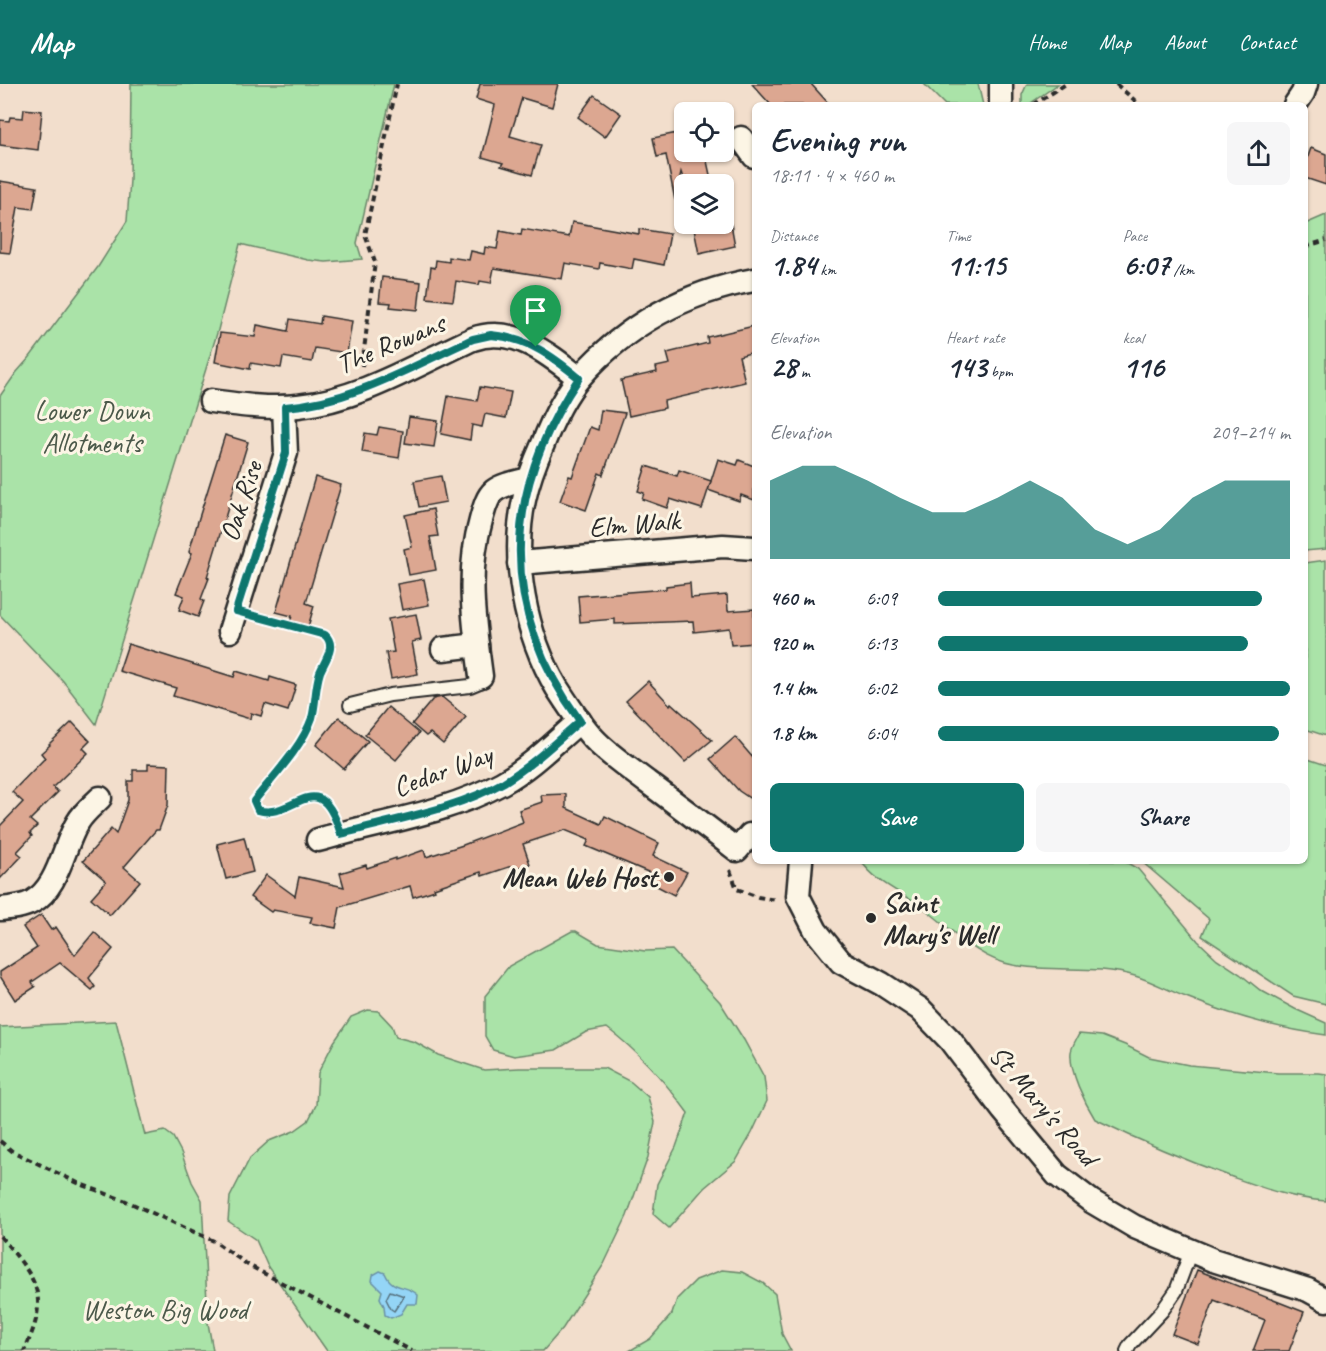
<!DOCTYPE html>
<html lang="en">
<head>
<meta charset="utf-8">
<style>
  :root { --surface:#fff; --page:#f6f6f7; --text:#1f2937; --muted:#747a83; --accent:#0f766e }
  body { margin:0; font-family:Caveat,sans-serif; background:var(--page); color:var(--text); height:100vh; display:flex; flex-direction:column; font-size:22px; white-space:nowrap }
  * { box-sizing:border-box; margin:0 }
  p { font-size:20px; color:var(--muted) }
  .icon { flex:none; width:33px; height:33px; fill:none; stroke:currentColor; stroke-width:2; stroke-linecap:round; stroke-linejoin:round }
  .map { position:relative; flex:1; overflow:hidden }
  .panel { position:absolute; left:752px; top:18px; width:556px; height:762px; display:flex; flex-direction:column; background:var(--surface); border-radius:9px; box-shadow:0 2px 4px #0004 }
  .panel>* { flex:none }
  .tools { position:absolute; left:674px; top:18px; display:grid; gap:12px }
  .tools a { display:grid; place-items:center; width:60px; height:60px; border-radius:9px; background:var(--surface); box-shadow:0 2px 4px #0004; font-size:30px }
  .pin { position:absolute; display:grid; place-items:center; width:51px; height:51px; color:#fff; margin:-62px -26px; border-radius:50% 50% 50% 0; rotate:-45deg; box-shadow:0 0 6px #0007 }
  .pin .icon { rotate:45deg }
  .round { display:grid; place-items:center; flex:none; width:63px; height:63px; border-radius:9px; background:var(--page) }
  .overview { display:flex; align-items:center; justify-content:space-between; height:102px; padding:0 18px }
  h1 { font-size:33px; font-weight:700; line-height:45px }
  .metrics { display:grid; grid-template-columns:repeat(3,1fr); gap:9px; height:102px; padding:6px 18px }
  .metrics div { display:grid; align-content:center }
  .metrics b { font-size:30px; font-weight:700 }
  .metrics small { font-size:16px; font-weight:400 }
  .metrics p { font-size:16px }
  .chart { height:168px; padding:12px 18px }
  .chart p { display:flex; justify-content:space-between }
  .chart svg { width:100%; height:108px; margin-top:6px; fill:var(--accent); opacity:.7 }
  .cta { display:flex; gap:12px; margin-top:auto; padding:12px 18px }
  .cta a { flex:1; height:69px; border-radius:9px; background:var(--accent); color:#fff; font-size:24px; font-weight:700; line-height:69px; text-align:center }
  .cta a+a { background:var(--page); color:var(--text) }
  ul { padding:0 18px; list-style:none; font-size:20px }
  li { display:grid; grid-template-columns:96px 72px 1fr; align-items:center; height:45px }
  li i { height:15px; border-radius:8px; background:var(--accent) }
  header { display:flex; align-items:center; gap:36px; box-sizing:border-box; height:84px; padding:0 30px; background:var(--accent); color:#fff }
  header strong { font-size:28px }
  nav { display:flex; gap:33px; margin-inline-start:auto; font-size:21px }
  .map>svg:first-child { display:block }
  .green { fill:#aae3a8; stroke:#6a876a; stroke-width:1.5 }
  .water { fill:#94d5f6; stroke:#6a91a5; stroke-width:1.5 }
  .lines { fill:none; stroke-linecap:round; stroke-linejoin:round }
  .shore { stroke:#556f7c; stroke-width:1.5 }
  .building { fill:#dca791; stroke:#2b2b2b; stroke-width:1.5 }
  .lane-casing { stroke:#2b2b2b; stroke-width:16 }
  .street-casing { stroke:#2b2b2b; stroke-width:27 }
  .path { stroke:#2b2b2b; stroke-width:4; stroke-dasharray:6 4.5; stroke-linecap:butt }
  .lane { stroke:#fcf5e5; stroke-width:12 }
  .street { stroke:#fcf5e5; stroke-width:22 }
  .route-casing { stroke:#fff; stroke-width:12 }
  .route { stroke:#0f766e; stroke-width:8 }
  .poi-dot { fill:#2b2b2b; stroke:#fcf5e5; stroke-width:2 }
  .labels { text-anchor:middle; stroke-width:6; stroke-linejoin:round; paint-order:stroke }
  .street-label { font-size:28px; fill:#2b2b2b; stroke:#fcf5e5 }
  .park-label { font-size:28px; fill:#4b594a; stroke:#fcf5e5 }
  .poi-label { font-size:28px; font-weight:bold; fill:#2b2b2b; stroke:#fcf5e5; text-anchor:end }
</style>
</head>
<body>
<header>
<strong>Map</strong>
<nav><a>Home</a><a>Map</a><a>About</a><a>Contact</a></nav>
</header>
<div class="map">
<svg width="1326" height="1267" viewBox="0 0 1326 1267">
  <rect width="100%" height="100%" fill="#f2decc"/>
  <filter id="ink" filterUnits="userSpaceOnUse"><feTurbulence type="fractalNoise" baseFrequency=".0167" numOctaves="2"/><feDisplacementMap in="SourceGraphic" scale="12" xChannelSelector="R" yChannelSelector="G"/><feConvolveMatrix kernelMatrix="1 2 1 2 8 2 1 2 1" color-interpolation-filters="sRGB"/></filter>
  <g filter="url(#ink)">
    <!-- green -->
    <g class="green">
      <path d="M131,0H394L357,159L362,175L326,178L308,176L240,160L218,246L96,640L63,597L0,531V312L16,289L30,273L98,183L127,137L130,96Z"/>
      <path d="M924,0H978L983,21H945Z"/>
      <path d="M1027,0H1058L1028,21H1022V11Z"/>
      <path d="M1326,131V465L1305,467V140Z"/>
      <path d="M1326,476V652L1305,645V479Z"/>
      <path d="M1305,674L1326,681V920L1293,912L1202,852L1209,835L1141,777H1305Z"/>
      <path d="M861,777H1124L1138,785L1198,857L1217,875L1240,890L1260,906L1295,925L1326,939V951C1279,945 1230,931 1186,913C1169,907 1152,897 1135,892C1096,880 1053,889 1013,881C977,875 951,844 922,823C902,809 875,798 861,777Z"/>
      <path d="M572,847H576L598,860L645,867L672,866L720,918L744,956L764,993L767,1017L752,1049L736,1077L704,1104L669,1144L653,1130L657,1100L676,1063L688,1029C664,996 639,968 607,944L586,948L556,966L514,972L493,966L485,952V912L509,882Z"/>
      <path d="M368,926L378,927L392,942L396,953L415,958L438,971L484,986L519,984H604L631,998L648,1013L655,1038L648,1073L627,1132L604,1180L563,1244L543,1267H327L268,1183L256,1156L228,1137L230,1113L250,1074L269,1057L294,1047L308,1037L316,1021L318,989L334,958L351,933Z"/>
      <path d="M116,937L145,1051L165,1047L173,1053L181,1068L192,1098L202,1116L208,1239L213,1267H0V943Z"/>
      <path d="M1079,950L1102,952L1125,961L1149,973L1189,981L1278,989H1319L1326,990V1117C1293,1115 1263,1104 1232,1093C1185,1076 1140,1057 1095,1035C1085,1019 1069,987 1071,968C1072,962 1076,956 1079,950Z"/>
      <path d="M722,1186L742,1188L763,1199L775,1210L782,1250L791,1267H629L650,1255L672,1230L677,1215L696,1196Z"/>
    </g>
    <!-- water -->
    <path class="water" d="M380,1187L385,1189C393,1208 406,1199 418,1211L417,1220H407L401,1230L391,1234L385,1231L384,1222L380,1214L382,1207L372,1197L373,1191Z"/>
    <g class="lines">
      <!-- shore -->
      <path class="shore" d="M390,1207L404,1212L394,1227L391,1225L386,1215Z"/>
    </g>
    <!-- building -->
    <g class="building">
      <path d="M480,0H558L552,23L522,14L510,52L541,61L532,91L501,82L503,79L482,73L495,21L476,15Z"/>
      <path d="M752,0H811L830,21H771Z"/>
      <path d="M594,11L621,30L605,53L578,33Z"/>
      <path d="M24,25L42,27L38,66L0,61V36L9,37L10,33L23,34Z"/>
      <path d="M682,48L684,68H705L712,100H689L688,93L683,94L681,88L675,116L666,71L657,73L653,54Z"/>
      <path d="M1311,64L1326,70V101L1305,94V81Z"/>
      <path d="M0,97L37,103L33,125L18,123L10,169L0,168Z"/>
      <path d="M572,138L639,150V145L670,150L664,181L634,175L632,185L600,179L599,185L565,179L562,195L494,184L491,199L480,197L479,201L456,197L453,217L427,214L431,183L435,184L436,176L449,178V173L469,176L471,167L484,170L485,163L497,165L500,147L521,151L522,145L569,153Z"/>
      <path d="M693,140H731L735,162L699,170Z"/>
      <path d="M382,193L421,198L418,226L390,223L391,219L379,218Z"/>
      <path d="M321,232L352,237L347,269L315,264L312,278L283,273L281,284L251,279L250,285L215,278L220,249L255,253L257,241L288,247L290,235L320,240Z"/>
      <path d="M754,242V268L739,272L745,298L664,317L665,324L629,332L621,296L657,288L656,283L670,280L667,269L708,259L707,253Z"/>
      <path d="M480,303L511,308L506,334L485,330L482,343L472,341L470,356L441,350L448,312L477,317Z"/>
      <path d="M601,326L625,329L603,391L599,389L586,426L560,417L569,392L572,393L590,343L598,346Z"/>
      <path d="M409,333L438,337L434,363L405,359Z"/>
      <path d="M379,343L403,347L399,374L362,368L365,349L377,351Z"/>
      <path d="M225,351L248,358L207,493L209,494L201,515L204,517L198,533L179,526L184,512L176,509L192,469L189,468L198,437Z"/>
      <path d="M718,375L737,381L739,376L754,382V416L741,411L739,417L708,406Z"/>
      <path d="M646,382L677,392L679,386L711,397L702,425L670,415L667,424L642,415L644,409L638,407Z"/>
      <path d="M441,392L446,418L419,423L414,397Z"/>
      <path d="M315,393L341,401L306,519L314,522L308,543L290,538L292,532L276,528Z"/>
      <path d="M433,425L438,452L430,453L436,486L409,491L404,465L412,463L405,431Z"/>
      <path d="M424,495L429,521L402,526L397,500Z"/>
      <path d="M690,499L691,514L727,511L728,527L754,525V559L731,561L729,544L694,548L693,537L615,540V535L580,538L578,512L666,505V502Z"/>
      <path d="M416,530L421,556L412,558L418,590L391,595L386,569L394,568L388,535Z"/>
      <path d="M128,560L234,593L236,587L269,597L270,593L296,601L288,627L265,620L261,632L251,629L250,635L173,612L176,604L119,587Z"/>
      <path d="M648,597L670,621L671,619L712,656L685,678L626,617Z"/>
      <path d="M442,613L466,633L443,660L430,649L426,652L412,640L433,615Z"/>
      <path d="M388,623L419,649L396,676L365,651Z"/>
      <path d="M339,633L368,657L344,685L316,661Z"/>
      <path d="M72,638L90,657L83,664L88,669L53,703L58,708L30,736L37,742L30,749L32,752L17,768L22,772L0,795V742L23,718L12,708L45,674L41,669L50,661L49,660Z"/>
      <path d="M735,653L754,675V717L739,707L710,675Z"/>
      <path d="M148,680L169,681L168,721L159,746H156L124,783L140,797L110,831L91,814L106,797L83,777L111,745L116,750L128,716V697H133V686H148Z"/>
      <path d="M566,710V724L601,740L605,732L659,759L653,772L687,788L674,811L651,799L655,791L586,762L589,756L565,746L523,760L530,780L513,785L512,782L482,792L481,788L434,804L435,806L413,813L410,802L340,823L336,844L310,839L312,833L273,826L271,828L250,813L266,791L295,812L299,793L344,803L340,789L366,781L367,784L396,774V776L424,766L426,773L463,761L523,738L519,726L542,718L541,711Z"/>
      <path d="M244,753L253,788L226,795L217,760Z"/>
      <path d="M41,831L51,846L56,843L75,871L94,848L113,865L89,894L95,903L92,906L60,879L32,898L35,903L15,916L0,892V888L37,864L23,843Z"/>
      <path d="M1197,1186L1304,1228L1289,1267H1253L1265,1236L1214,1216L1198,1260L1172,1250Z"/>
    </g>
    <g class="lines">
      <!-- lane casing -->
      <g class="lane-casing">
        <g id="lane">
          <path d="M350,621L390,611L470,602L482,597L481,592"/>
          <path d="M1127,1267L1130,1261L1162,1227L1176,1207L1191,1167"/>
        </g>
      </g>
      <!-- street casing -->
      <g class="street-casing">
        <g id="street">
          <path d="M1001,21V0"/>
          <path d="M1295,21L1303,9L1306,0"/>
          <path d="M741,54L754,72"/>
          <path d="M211,317C240,321 269,325 298,322C360,316 417,280 473,255C513,240 550,271 579,294"/>
          <path d="M519,479L723,462L754,464"/>
          <path d="M230,547L286,369L284,323"/>
          <path d="M443,565L477,561"/>
          <path d="M481,592C474,540 466,488 481,436C484,426 486,414 494,407C503,400 518,398 529,395"/>
          <path d="M750,751L737,766C707,743 677,720 647,698C629,684 609,671 594,655C580,640 568,621 557,604C525,550 511,477 524,416C528,396 535,378 543,360C552,337 564,312 580,293C626,241 686,208 754,196"/>
          <path d="M318,756C379,738 445,730 502,699C531,683 555,658 580,637"/>
          <path d="M801,777L798,812L816,847L841,878L882,900L920,925L950,956L1003,1026L1057,1091L1091,1117L1135,1143L1213,1176L1308,1206L1326,1216"/>
          <path d="M0,825C11,824 23,823 32,818C59,803 63,762 78,738C83,729 92,722 100,714"/>
        </g>
      </g>
      <!-- path -->
      <g class="path">
        <path d="M1116,0L1140,21"/>
        <path d="M1033,21L1066,0"/>
        <path d="M1305,163L1326,156"/>
        <path d="M362,282L375,178L365,151L397,0"/>
        <path d="M256,534L325,551C337,562 325,576 320,588C314,603 316,619 312,634C302,665 274,692 254,717L255,722C273,745 309,690 334,729"/>
        <path d="M730,786L737,805L758,813L776,816"/>
        <path d="M0,1057L12,1067L80,1100L126,1117L214,1157L248,1181L412,1267"/>
        <path d="M0,1152C37,1196 51,1211 24,1267"/>
      </g>
      <!-- lane -->
      <use href="#lane" class="lane"/>
      <!-- street -->
      <use href="#street" class="street"/>
    </g>
  </g>
  <g class="lines" filter="url(#ink)">
    <!-- route casing -->
    <g class="route-casing">
      <path id="route" d="M491,251C528,254 552,272 579,294C502,408 498,524 580,637C556,658 532,681 504,698C455,726 395,735 341,750C318,677 295,737 258,726L254,717C273,693 302,663 312,634C316,619 315,603 320,588C325,576 337,562 325,551L236,527L286,369L285,323C353,318 412,282 473,255Z"/>
    </g>
    <!-- route -->
    <use href="#route" class="route"/>
  </g>
  <!-- markers -->
  <g class="poi-dot">
    <circle cx="669" cy="793" r="6"/>
    <circle cx="871" cy="834" r="6"/>
  </g>
  <g class="labels">
    <!-- street labels -->
    <g class="street-label">
      <text transform="translate(390 259) rotate(-23)" y="10">The Rowans</text>
      <text transform="translate(240 417) rotate(-72)" y="10">Oak Rise</text>
      <text transform="translate(634 439) rotate(-5)" y="10">Elm Walk</text>
      <text transform="translate(442 686) rotate(-20)" y="10">Cedar Way</text>
      <text transform="translate(1044 1021) rotate(49)" y="10">St Mary's Road</text>
    </g>
    <!-- park labels -->
    <g class="park-label">
      <text x="92" y="336">Lower Down<tspan x="92" dy="32">Allotments</tspan></text>
      <text x="165" y="1235">Weston Big Wood</text>
    </g>
    <!-- poi labels -->
    <g class="poi-label">
      <text x="657" y="803">Mean Web Host</text>
      <text x="883" y="828" text-anchor="start">Saint<tspan x="883" dy="32">Mary's Well</tspan></text>
    </g>
  </g>
</svg>
<div class="tools">
<a><svg class="icon" aria-label="locate" viewBox="0 0 24 24"><circle cx="12" cy="12" r="6"/><path d="M12 2v4M12 18v4M2 12h4M18 12h4"/></svg></a>
<a><svg class="icon" aria-label="layers" viewBox="0 0 24 24"><path d="M12 4l9 5-9 5-9-5zM3 14l9 5 9-5"/></svg></a>
</div>
<div class="pin" style="left:536px;top:263px;background:#1e9e55"><svg class="icon" aria-label="arrive" viewBox="0 0 24 24"><path d="M6 21V4h12l-3 4 3 4H6"/></svg></div>
<section class="panel">
<div class="overview"><div><h1>Evening run</h1><p>18:11 · 4 × 460 m</p></div><a class="round"><svg class="icon" aria-label="share" viewBox="0 0 24 24"><path d="M12 15V3M7 8l5-5 5 5M5 13v7h14v-7"/></svg></a></div>
<div class="metrics">
<div><p>Distance</p><b>1.84<small> km</small></b></div>
<div><p>Time</p><b>11:15</b></div>
<div><p>Pace</p><b>6:07<small> /km</small></b></div>
</div>
<div class="metrics">
<div><p>Elevation</p><b>28<small> m</small></b></div>
<div><p>Heart rate</p><b>143<small> bpm</small></b></div>
<div><p>kcal</p><b>116</b></div>
</div>
<div class="chart"><p><span>Elevation</span>209–214 m</p>
<svg viewBox="0 0 160 44" preserveAspectRatio="none"><path d="M0 44V12L10 6L20 6L30 12L40 19L50 25L60 25L70 19L80 12L90 19L100 32L110 38L120 32L130 19L140 12L150 12L160 12V44z"/></svg>
</div>
<ul>
<li><b>460 m</b>6:09<i style="width:92%"></i></li>
<li><b>920 m</b>6:13<i style="width:88%"></i></li>
<li><b>1.4 km</b>6:02<i style="width:100%"></i></li>
<li><b>1.8 km</b>6:04<i style="width:97%"></i></li>
</ul>
<div class="cta"><a>Save</a><a>Share</a></div>
</section>
</div>
</body>
</html>
